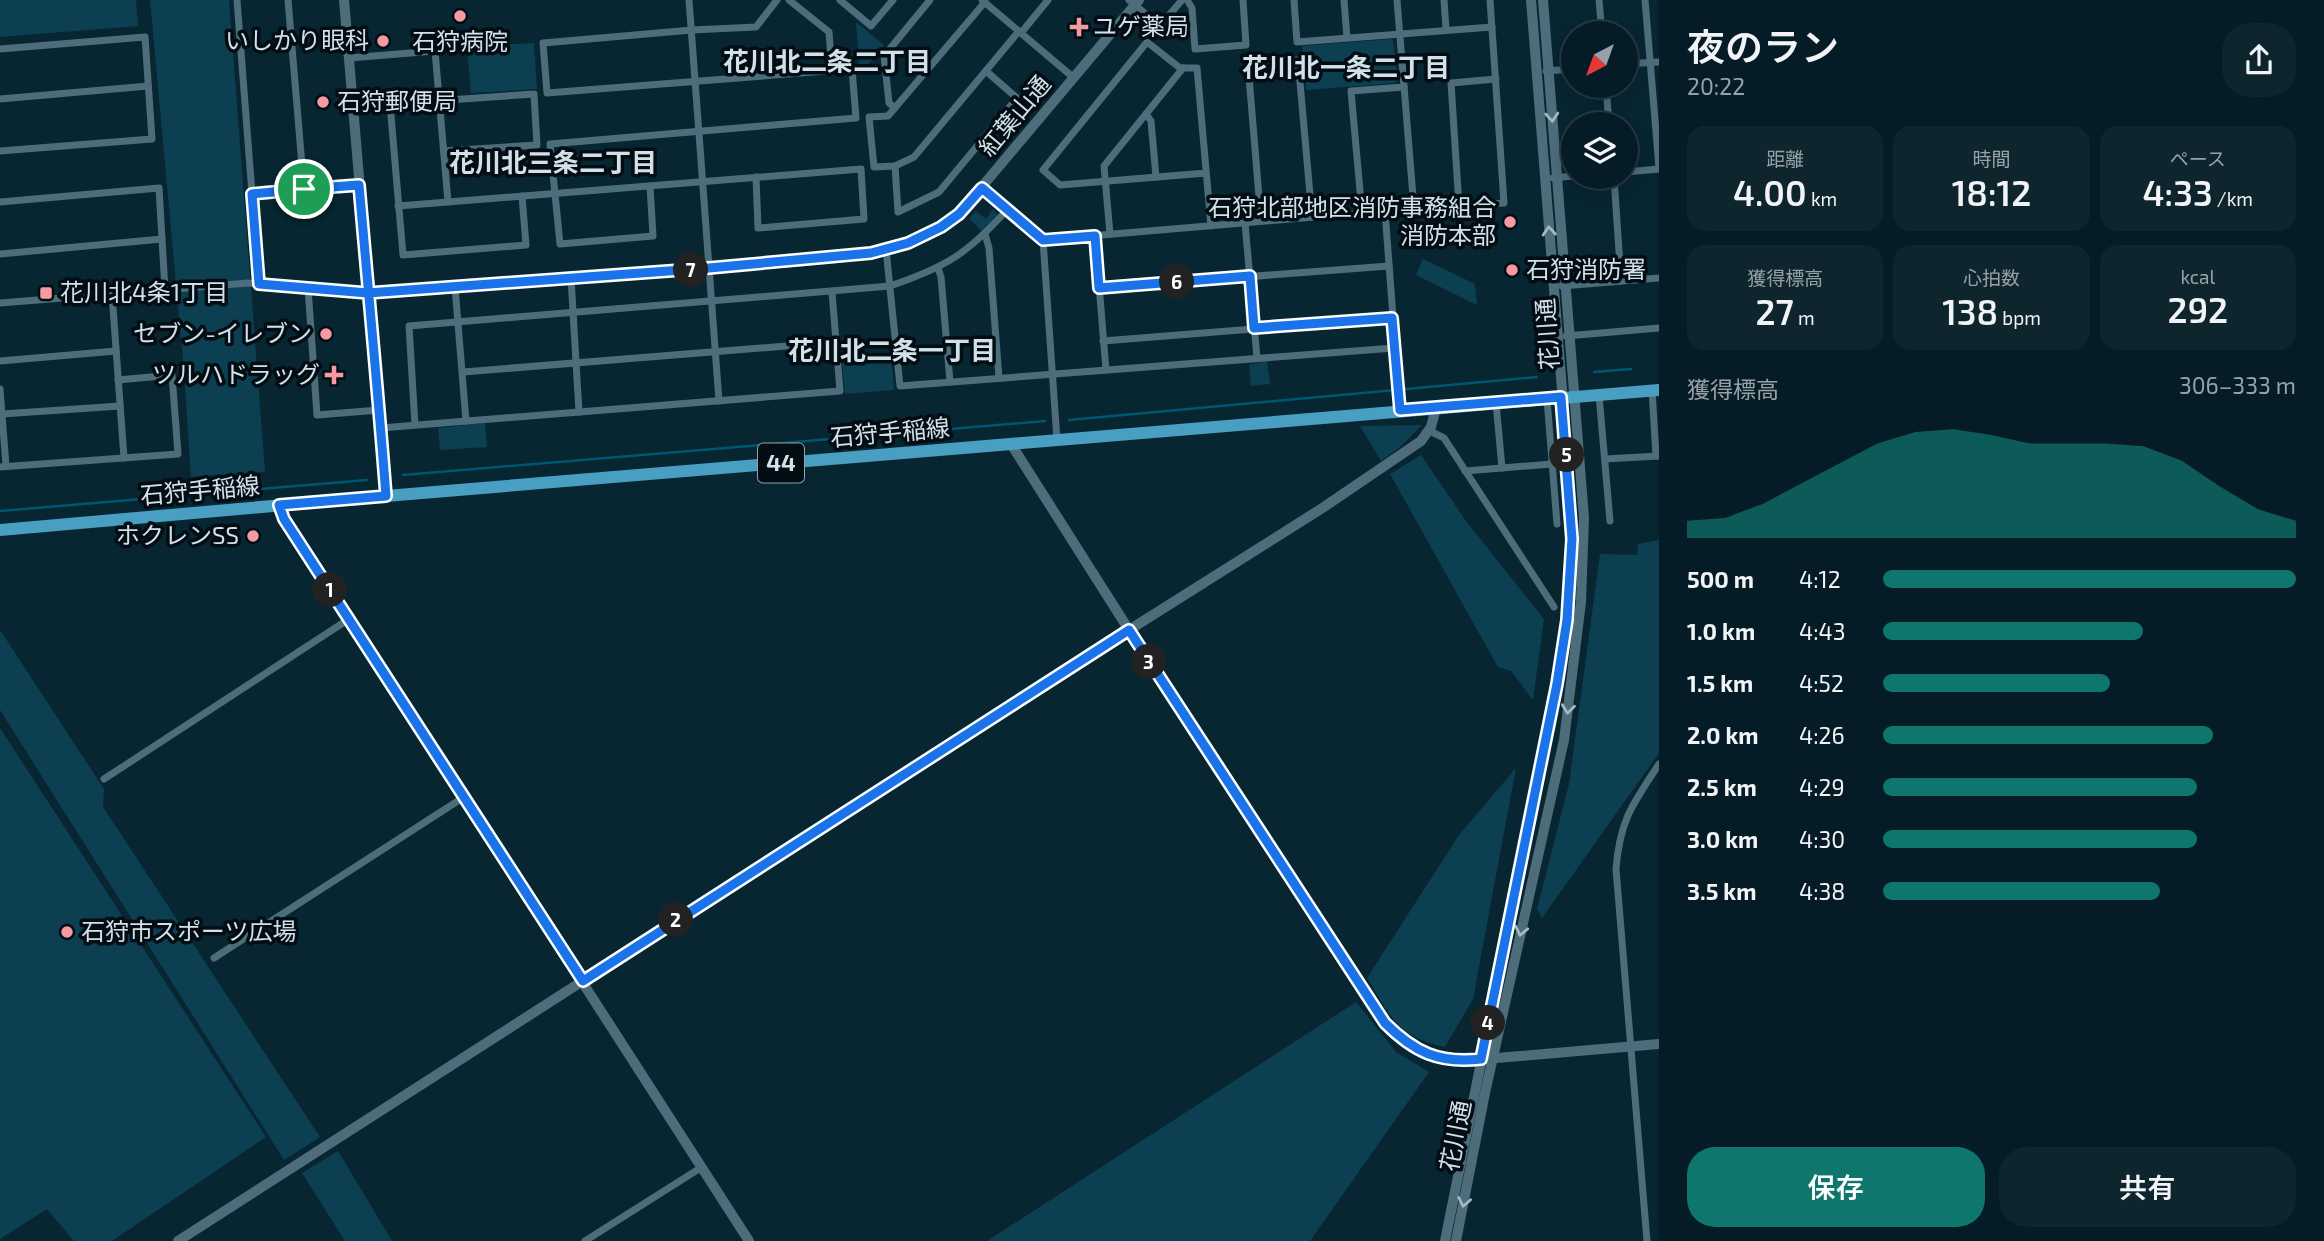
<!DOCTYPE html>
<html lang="ja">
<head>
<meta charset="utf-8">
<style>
  :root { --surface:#051c26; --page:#0e252e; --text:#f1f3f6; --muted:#97a1a7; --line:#263a43; --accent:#0f766e }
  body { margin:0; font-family:"Exo 2","Noto Sans JP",sans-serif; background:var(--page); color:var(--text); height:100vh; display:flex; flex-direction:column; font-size:26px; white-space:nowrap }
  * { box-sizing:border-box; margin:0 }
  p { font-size:23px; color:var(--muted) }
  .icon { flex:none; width:38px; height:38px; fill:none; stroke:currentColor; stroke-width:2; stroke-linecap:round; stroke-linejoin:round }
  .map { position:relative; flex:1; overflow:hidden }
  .details { display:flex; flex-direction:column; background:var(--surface); width:665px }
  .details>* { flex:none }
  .needle { width:46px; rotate:221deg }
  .controls { position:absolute; left:1561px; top:21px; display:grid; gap:14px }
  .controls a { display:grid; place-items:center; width:77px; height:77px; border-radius:50%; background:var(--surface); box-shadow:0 4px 18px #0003,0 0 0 2px var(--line); font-size:35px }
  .pin { position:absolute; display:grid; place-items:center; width:60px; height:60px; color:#fff; margin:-30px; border:4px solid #fff; border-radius:50%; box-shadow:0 2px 7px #0007 }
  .km { position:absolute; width:35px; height:35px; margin:-18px; border-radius:50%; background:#222; color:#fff; font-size:19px; line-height:35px; text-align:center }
  .round { display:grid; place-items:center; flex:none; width:74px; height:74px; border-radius:28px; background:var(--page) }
  .summary { display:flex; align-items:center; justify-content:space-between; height:119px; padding:0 28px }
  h1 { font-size:38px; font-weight:600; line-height:52px }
  .metrics { display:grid; grid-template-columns:repeat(3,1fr); gap:10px; height:119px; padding:7px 28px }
  .metrics div { display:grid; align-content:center; border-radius:18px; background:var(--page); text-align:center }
  .metrics b { font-size:35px; font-weight:600 }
  .metrics small { font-size:19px; font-weight:400 }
  .metrics p { font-size:19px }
  .chart { height:196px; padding:14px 28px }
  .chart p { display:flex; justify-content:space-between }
  .chart svg { width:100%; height:126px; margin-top:7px; fill:var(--accent); opacity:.7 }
  .primary-button { display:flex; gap:14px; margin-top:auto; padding:14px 28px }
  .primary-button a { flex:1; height:80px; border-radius:28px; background:var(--accent); color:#fff; font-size:28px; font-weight:600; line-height:80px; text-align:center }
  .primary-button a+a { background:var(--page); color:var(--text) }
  ul { padding:0 28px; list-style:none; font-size:23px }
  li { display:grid; grid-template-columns:112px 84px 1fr; align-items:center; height:52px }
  li i { height:18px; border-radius:9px; background:var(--accent) }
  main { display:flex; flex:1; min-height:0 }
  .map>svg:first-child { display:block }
  .green { fill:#0d3f52 }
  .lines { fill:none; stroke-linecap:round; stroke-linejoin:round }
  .stream { stroke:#005671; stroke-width:2.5 }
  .street { stroke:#4e6d7b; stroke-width:7 }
  .secondary { stroke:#4e6d7b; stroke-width:10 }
  .primary { stroke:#499fc2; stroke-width:12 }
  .oneway { stroke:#a3b8c2 }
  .route-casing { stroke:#fff; stroke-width:14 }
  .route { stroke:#1a73e8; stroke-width:9 }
  .poi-dot { fill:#f49aa0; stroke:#030d13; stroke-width:2.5 }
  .labels { text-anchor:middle; stroke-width:7; stroke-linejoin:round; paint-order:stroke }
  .shield { fill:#030d13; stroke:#93a1a9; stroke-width:2 }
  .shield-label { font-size:23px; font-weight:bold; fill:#d1e1e9 }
  .poi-label { font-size:24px; fill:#d1e1e9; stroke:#030d13; text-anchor:start }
  .street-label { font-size:24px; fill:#d1e1e9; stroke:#030d13 }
  .neighbourhood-label { font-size:26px; font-weight:bold; fill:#d1e1e9; stroke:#030d13 }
</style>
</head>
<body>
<main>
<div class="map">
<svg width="1659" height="1241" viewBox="0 0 1659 1241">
  <rect width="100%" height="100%" fill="#072632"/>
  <!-- green -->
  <g class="green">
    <path d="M0,0H136L138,26L0,37Z"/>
    <path d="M150,0H229L265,472L191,477L184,371Z"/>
    <path d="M856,22L884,45L860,74Z"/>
    <path d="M1391,39L1393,41L1398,80L1395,83L1306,90L1302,46Z"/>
    <path d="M534,43L537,89L471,93L467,47Z"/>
    <path d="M993,209L998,215L982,232L969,218L976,211L986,219Z"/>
    <path d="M1423,259L1475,284L1477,305L1416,275Z"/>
    <path d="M891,357L894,390L845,394L842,362Z"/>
    <path d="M1267,361L1270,384L1251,386L1249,365Z"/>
    <path d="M485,423L487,447L440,450L438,428Z"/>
    <path d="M1422,425L1400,447L1381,461L1360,426Z"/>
    <path d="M1421,455L1466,521L1544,619L1533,700L1511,671L1498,667L1390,474Z"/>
    <path d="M1659,540V753L1542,918L1537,909L1569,784L1600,554L1637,555L1638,544Z"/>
    <path d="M0,630L104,789L103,807L320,1137L284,1160L0,710Z"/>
    <path d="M0,728L266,1137L112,1241H74L47,1209L0,1239Z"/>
    <path d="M1516,768L1473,999L1445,1047C1396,1036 1391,1017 1367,978L1459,835Z"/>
    <path d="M1356,1002L1396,1052L1429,1072L1310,1241H987Z"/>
    <path d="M338,1151L392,1241H345L302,1173Z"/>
  </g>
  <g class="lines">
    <!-- stream -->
    <g class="stream">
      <path d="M1594,372L1631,369"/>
      <path d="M1069,420L1537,377"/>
      <path d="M403,475L1045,421"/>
      <path d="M0,511L367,480"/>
    </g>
    <!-- street -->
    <g class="street">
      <path d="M237,0L259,284"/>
      <path d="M288,0L304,189"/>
      <path d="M689,0L719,401"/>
      <path d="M789,0L829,32L832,71"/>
      <path d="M840,0L871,26L893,0"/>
      <path d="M982,0L1074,78"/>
      <path d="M1129,0L1160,26L1182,0"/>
      <path d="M1187,0L1192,8L1195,49L1246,45L1243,0"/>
      <path d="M1294,0L1297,42L1492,27"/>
      <path d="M1344,0L1347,38"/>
      <path d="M1397,0L1414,209"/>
      <path d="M1444,0L1446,29"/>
      <path d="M1599,0L1602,33"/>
      <path d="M1645,0L1659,168"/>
      <path d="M985,2L888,116L869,117L874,167L895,166L914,157L1019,31"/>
      <path d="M1021,33L1048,0"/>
      <path d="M0,49L145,37L152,139L0,151"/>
      <path d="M349,58L435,51L448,202"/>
      <path d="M1626,64L1659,62"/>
      <path d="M1546,71L1573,69"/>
      <path d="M1606,86L1609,124"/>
      <path d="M0,99L148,86"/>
      <path d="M895,108L889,103L884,56L930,0"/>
      <path d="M1146,114L1151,121L1156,177"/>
      <path d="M444,151L537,145L534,94L390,104L403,255L526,245L522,196"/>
      <path d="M895,166L898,212L939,192L1017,98L986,71"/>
      <path d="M1626,172L1659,169"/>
      <path d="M1206,173L1060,185L1043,170L1147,42L1180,68H1197L1211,226"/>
      <path d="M1614,177L1621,281"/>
      <path d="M1553,178L1573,176"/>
      <path d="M650,186L653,236L560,244L550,144L856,118L852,69L547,93L543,43L692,30L756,27L777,0"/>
      <path d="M982,188L1043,240L1057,440"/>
      <path d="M252,194L359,185"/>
      <path d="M0,202L159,188L165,290"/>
      <path d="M398,206L861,169L864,219L758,228L756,177"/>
      <path d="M1459,206L1451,83L1496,79"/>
      <path d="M1385,211L1400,410"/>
      <path d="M1362,213L1351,91L1404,87"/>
      <path d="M1261,221L1248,65L1298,60L1312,217"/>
      <path d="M1245,223L1257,358"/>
      <path d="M985,234L989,248L999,378"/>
      <path d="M1110,234L1104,166L1183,68"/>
      <path d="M1095,236L1106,370"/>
      <path d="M1043,240L1385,211L1504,203L1490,0"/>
      <path d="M886,249L900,386L1394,348"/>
      <path d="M0,254L162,239"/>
      <path d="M938,268L941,277L950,382"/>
      <path d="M571,278L579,412"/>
      <path d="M1562,286L1659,278"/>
      <path d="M455,287L466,421"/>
      <path d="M308,288L317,415L379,410"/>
      <path d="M1099,288L1389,266"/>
      <path d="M112,294L124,458"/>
      <path d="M0,303L248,283L368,293"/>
      <path d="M1566,336L1659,328"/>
      <path d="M1103,341L1392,318"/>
      <path d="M0,361L116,351"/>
      <path d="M463,372L836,342"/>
      <path d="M0,389L6,466"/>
      <path d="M1652,390L1656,456"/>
      <path d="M1599,395L1610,521"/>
      <path d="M1547,399L1557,524"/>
      <path d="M1496,403L1502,468"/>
      <path d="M2,414L120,406"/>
      <path d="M415,425L409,326L890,286C946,267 967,254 1007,210"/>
      <path d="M381,428L840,391L832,292"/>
      <path d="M1430,431L1444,438L1554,607"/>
      <path d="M1605,459L1659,456"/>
      <path d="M0,467L178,454L172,375L118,380"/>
      <path d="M1465,471L1552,464"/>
      <path d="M104,779L349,619"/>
      <path d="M214,958L464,797"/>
      <path d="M585,1241L702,1167"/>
      <path d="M1647,1241L1616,869C1620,819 1633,804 1659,764"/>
    </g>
    <!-- secondary -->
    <g class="secondary">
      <path d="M344,0L386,496"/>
      <path d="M368,293C492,285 616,277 740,266C794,261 857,261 908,243C927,237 943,226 959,214L1139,0"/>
      <path d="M1011,444L1129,630L1374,1008L1404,1042L1432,1057L1447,1059L1474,1060L1659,1044"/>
      <path d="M279,505L284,519L749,1241"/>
      <path d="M178,1241L1129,630L1324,507L1421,441L1431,427L1436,408"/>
      <path d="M1445,1241L1557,685L1571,580L1572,539L1570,490L1531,0"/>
      <path d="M1456,1241L1485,1093L1564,740L1581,602L1584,518L1543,0"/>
    </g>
    <!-- primary -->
    <path class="primary" d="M0,530L386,496L1659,390"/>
  </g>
  <!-- one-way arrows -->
  <defs><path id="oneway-chevron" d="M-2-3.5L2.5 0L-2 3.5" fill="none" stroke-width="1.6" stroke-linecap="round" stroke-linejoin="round" transform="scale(1.75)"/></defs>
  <g class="oneway">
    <use href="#oneway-chevron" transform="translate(1552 117) rotate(86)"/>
    <use href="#oneway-chevron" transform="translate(1549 231) rotate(-95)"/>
    <use href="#oneway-chevron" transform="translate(1568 709) rotate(97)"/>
    <use href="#oneway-chevron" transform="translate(1521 931) rotate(102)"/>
    <use href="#oneway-chevron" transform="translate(1464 1202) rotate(101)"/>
  </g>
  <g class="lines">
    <!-- route casing -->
    <g class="route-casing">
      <path id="route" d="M304,189L359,185C368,288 378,392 386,496L279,505L284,519L583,981L1129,630L1385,1023C1414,1052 1439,1064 1481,1059L1557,684L1567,620L1572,539L1561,397L1400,410L1392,318L1254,328L1250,276L1099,288L1095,236L1043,240L982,188L959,214L941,227L908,243L871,253L709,268L368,293L259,284L252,194L304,189"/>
    </g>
    <!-- route -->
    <use href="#route" class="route"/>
  </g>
  <!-- markers -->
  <g class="poi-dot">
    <circle cx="460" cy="16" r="7"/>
    <path d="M1075.5 16.5h7v7h7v7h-7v7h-7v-7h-7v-7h7z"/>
    <circle cx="383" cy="41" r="7"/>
    <circle cx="323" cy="102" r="7"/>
    <circle cx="1510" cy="222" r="7"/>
    <circle cx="1512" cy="270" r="7"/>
    <rect x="39" y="286" width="14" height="14" rx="3.5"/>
    <circle cx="326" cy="334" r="7"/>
    <path d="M330.5 364.5h7v7h7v7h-7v7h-7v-7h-7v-7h7z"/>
    <circle cx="253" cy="536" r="7"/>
    <circle cx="67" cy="932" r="7"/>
  </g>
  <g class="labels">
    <!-- shield labels -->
    <rect class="shield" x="758" y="443.5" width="46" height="39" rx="5"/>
    <g class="shield-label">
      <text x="781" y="471">44</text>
    </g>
    <!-- poi labels -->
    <g class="poi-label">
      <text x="1093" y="35">ユゲ薬局</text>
      <text x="369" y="49" text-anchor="end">いしかり眼科</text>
      <text x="460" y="50" text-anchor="middle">石狩病院</text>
      <text x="337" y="110">石狩郵便局</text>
      <text x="1496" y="216" text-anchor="end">石狩北部地区消防事務組合<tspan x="1496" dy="28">消防本部</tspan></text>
      <text x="1526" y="278">石狩消防署</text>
      <text x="60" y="301">花川北4条1丁目</text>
      <text x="312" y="342" text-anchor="end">セブン-イレブン</text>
      <text x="320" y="383" text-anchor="end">ツルハドラッグ</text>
      <text x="239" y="544" text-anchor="end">ホクレンSS</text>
      <text x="81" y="940">石狩市スポーツ広場</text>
    </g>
    <!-- street labels -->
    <g class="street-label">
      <text transform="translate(1015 116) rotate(-50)" y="8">紅葉山通</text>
      <text transform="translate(1548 334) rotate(-94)" y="8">花川通</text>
      <text transform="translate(890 433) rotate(-5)" y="8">石狩手稲線</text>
      <text transform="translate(200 491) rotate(-5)" y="8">石狩手稲線</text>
      <text transform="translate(1456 1136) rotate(-79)" y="8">花川通</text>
    </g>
    <!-- neighbourhood labels -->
    <g class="neighbourhood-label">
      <text x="827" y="71">花川北二条二丁目</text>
      <text x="1346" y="77">花川北一条二丁目</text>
      <text x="553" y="172">花川北三条二丁目</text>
      <text x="892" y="360">花川北二条一丁目</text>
    </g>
  </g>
</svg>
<div class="controls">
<a><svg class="needle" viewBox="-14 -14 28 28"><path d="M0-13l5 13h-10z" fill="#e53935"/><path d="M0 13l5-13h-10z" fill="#97a1a7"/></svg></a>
<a><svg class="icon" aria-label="layers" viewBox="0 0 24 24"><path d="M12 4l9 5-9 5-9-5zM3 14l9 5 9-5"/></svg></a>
</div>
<div class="pin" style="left:304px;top:189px;background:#1e9e55"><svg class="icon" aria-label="arrive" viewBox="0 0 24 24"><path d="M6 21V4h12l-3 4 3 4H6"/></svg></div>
<b class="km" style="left:330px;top:590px">1</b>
<b class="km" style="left:676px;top:920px">2</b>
<b class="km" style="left:1149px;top:662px">3</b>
<b class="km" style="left:1488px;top:1023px">4</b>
<b class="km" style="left:1567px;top:455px">5</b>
<b class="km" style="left:1177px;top:282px">6</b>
<b class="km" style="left:691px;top:270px">7</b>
</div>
<section class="details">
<div class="summary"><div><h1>夜のラン</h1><p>20:22</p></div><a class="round"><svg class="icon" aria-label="share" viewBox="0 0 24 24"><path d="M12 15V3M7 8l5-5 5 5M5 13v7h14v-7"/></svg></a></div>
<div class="metrics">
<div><p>距離</p><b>4.00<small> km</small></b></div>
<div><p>時間</p><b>18:12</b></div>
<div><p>ペース</p><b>4:33<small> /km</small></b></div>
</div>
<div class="metrics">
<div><p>獲得標高</p><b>27<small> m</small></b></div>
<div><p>心拍数</p><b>138<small> bpm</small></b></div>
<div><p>kcal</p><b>292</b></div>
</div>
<div class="chart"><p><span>獲得標高</span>306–333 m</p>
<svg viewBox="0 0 160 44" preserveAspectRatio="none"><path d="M0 44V38L10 37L20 32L30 25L40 18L50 11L60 7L70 6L80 8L90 11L100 11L110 11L120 12L130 17L140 26L150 34L160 38V44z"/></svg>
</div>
<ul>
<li><b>500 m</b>4:12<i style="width:100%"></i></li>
<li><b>1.0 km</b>4:43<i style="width:63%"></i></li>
<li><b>1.5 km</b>4:52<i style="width:55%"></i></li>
<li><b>2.0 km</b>4:26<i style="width:80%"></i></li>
<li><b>2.5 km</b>4:29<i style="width:76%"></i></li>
<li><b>3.0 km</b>4:30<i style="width:76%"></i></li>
<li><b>3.5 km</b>4:38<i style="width:67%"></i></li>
</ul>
<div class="primary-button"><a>保存</a><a>共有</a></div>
</section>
</main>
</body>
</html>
